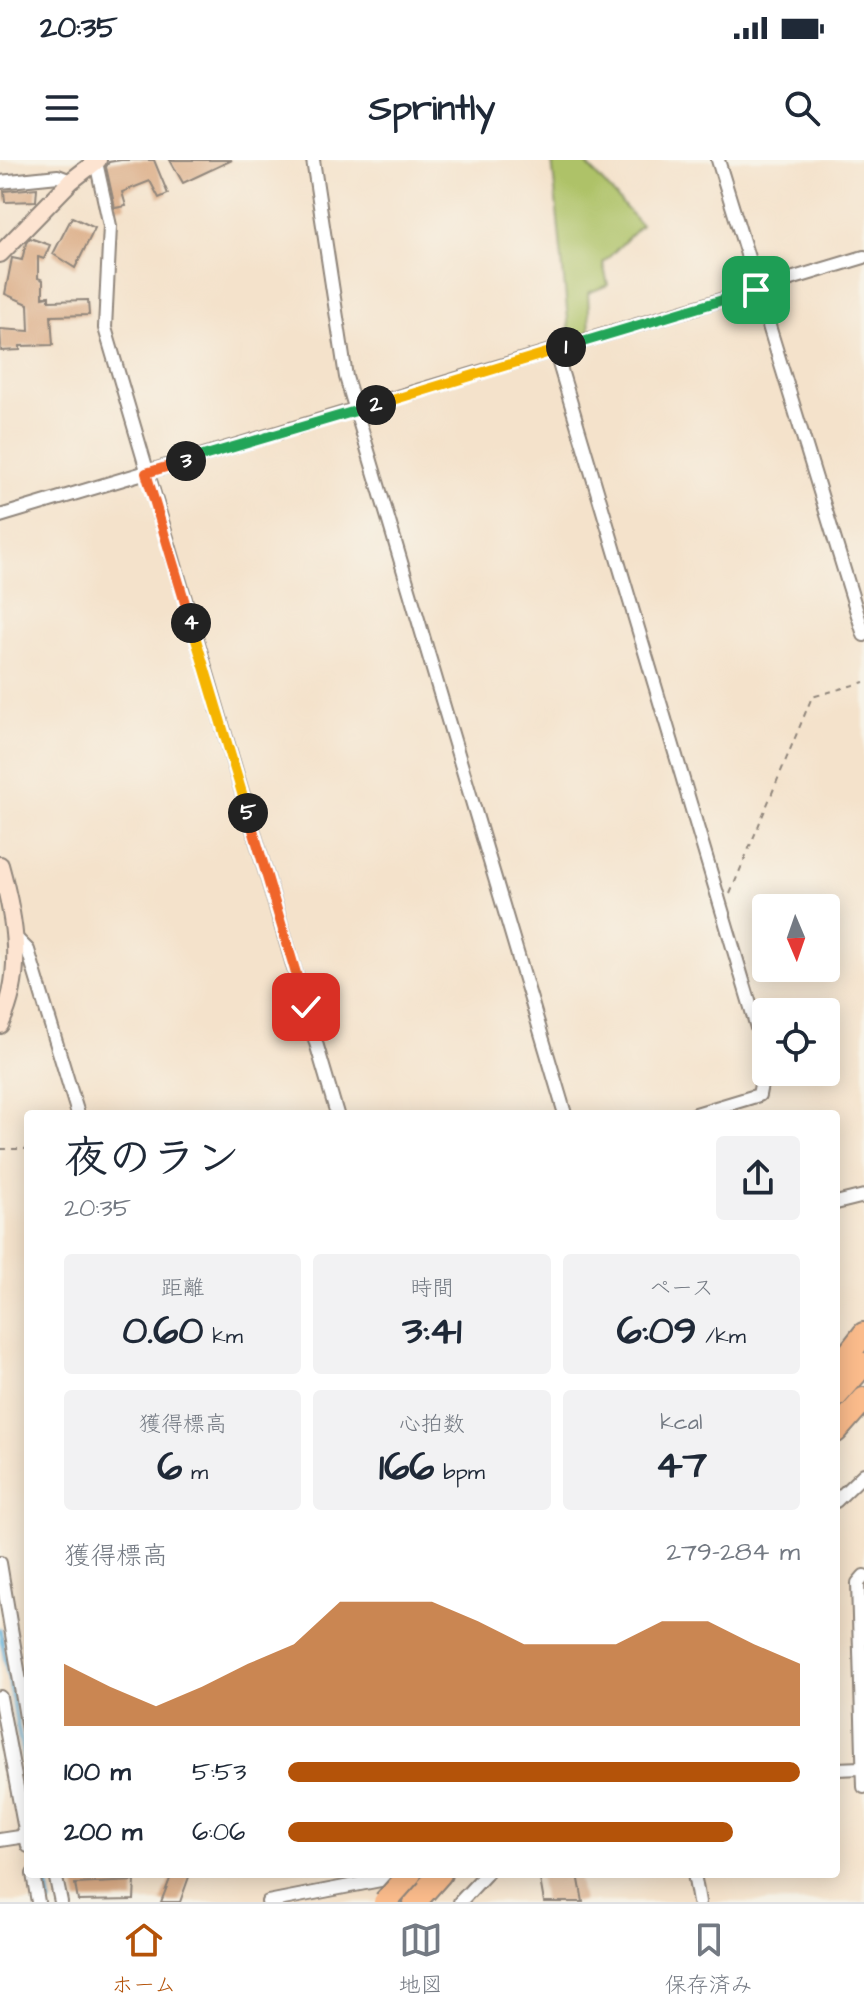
<!DOCTYPE html>
<html lang="ja">
<head>
<meta charset="utf-8">
<style>
  :root { --surface:#fff; --page:#f2f2f3; --text:#1f2937; --muted:#747a83; --line:#e0e1e3; --accent:#b45309 }
  body { margin:0; font-family:"Architects Daughter","Klee One",sans-serif; background:var(--page); color:var(--text); height:100vh; display:flex; flex-direction:column; font-size:30px; white-space:nowrap }
  * { box-sizing:border-box; margin:0 }
  p { font-size:26px; color:var(--muted) }
  .icon { flex:none; width:44px; height:44px; fill:none; stroke:currentColor; stroke-width:2; stroke-linecap:round; stroke-linejoin:round }
  .map { position:relative; flex:1; overflow:hidden }
  .details { position:absolute; left:24px; top:950px; width:816px; height:768px; display:flex; flex-direction:column; background:var(--surface); border-radius:8px; box-shadow:0 4px 20px #0003 }
  .details>* { flex:none }
  .needle { width:52px; rotate:178deg }
  .buttons { position:absolute; left:752px; top:734px; display:grid; gap:16px }
  .buttons a { display:grid; place-items:center; width:88px; height:88px; border-radius:8px; background:var(--surface); box-shadow:0 4px 20px #0003; font-size:40px }
  .pin { position:absolute; display:grid; place-items:center; width:68px; height:68px; color:#fff; margin:-34px; border-radius:16px; box-shadow:0 4px 12px #0006 }
  .km { position:absolute; width:40px; height:40px; margin:-20px; border-radius:50%; background:#222; color:#fff; font-size:22px; line-height:40px; text-align:center }
  .round { display:grid; place-items:center; flex:none; width:84px; height:84px; border-radius:8px; background:var(--page) }
  .summary { display:flex; align-items:center; justify-content:space-between; height:136px; padding:0 40px }
  h1 { font-size:44px; font-weight:800; line-height:60px }
  .figures { display:grid; grid-template-columns:repeat(3,1fr); gap:12px; height:136px; padding:8px 40px }
  .figures div { display:grid; align-content:center; border-radius:8px; background:var(--page); text-align:center }
  .figures b { font-size:40px; font-weight:800 }
  .figures small { font-size:22px; font-weight:400 }
  .figures p { font-size:22px }
  .chart { height:224px; padding:16px 40px }
  .chart p { display:flex; justify-content:space-between }
  .chart svg { width:100%; height:144px; margin-top:8px; fill:var(--accent); opacity:.7 }
  ul { padding:0 40px; list-style:none; font-size:26px }
  li { display:grid; grid-template-columns:128px 96px 1fr; align-items:center; height:60px }
  li i { height:20px; border-radius:10px; background:var(--accent) }
  .status { display:flex; justify-content:space-between; align-items:center; height:56px; padding:0 40px; background:var(--surface); direction:ltr }
  .status svg { height:22px; fill:currentColor }
  header { display:flex; justify-content:space-between; align-items:center; height:104px; padding:0 40px; background:var(--surface); font-size:36px; font-weight:800 }
  .dock { display:flex; justify-content:space-around; align-items:center; height:112px; border-top:2px solid var(--line); background:var(--surface); font-size:22px; color:var(--muted) }
  .dock a { display:grid; justify-items:center; gap:4px }
  .dock .current { color:var(--accent) }
  .map>svg:first-child { display:block }
  .green { fill:#aec267; stroke:#6c7649; stroke-width:2 }
  .lines { fill:none; stroke-linecap:round; stroke-linejoin:round }
  .stream { stroke:#5eb1da; stroke-width:4 }
  .building { fill:#dcad87 }
  .minor-casing { stroke:#90867b; stroke-width:16 }
  .secondary-casing { stroke:#90867b; stroke-width:20 }
  .motorway-casing { stroke:#90867b; stroke-width:26 }
  .path { stroke:#90867b; stroke-width:2; stroke-dasharray:6 6; stroke-linecap:butt }
  .minor { stroke:#fff; stroke-width:12 }
  .secondary { stroke:#fde4d1; stroke-width:16 }
  .motorway { stroke:#fabb8b; stroke-width:22 }
  .motorway-bridge-casing { stroke:#90867b; stroke-width:26; stroke-linecap:butt }
  .motorway-bridge { stroke:#fabb8b; stroke-width:22 }
  .split-1-casing { stroke:#fff; stroke-width:16 }
  .split-2-casing { stroke:#fff; stroke-width:16 }
  .split-3-casing { stroke:#fff; stroke-width:16 }
  .split-4-casing { stroke:#fff; stroke-width:16 }
  .split-5-casing { stroke:#fff; stroke-width:16 }
  .split-6-casing { stroke:#fff; stroke-width:16 }
  .split-1 { stroke:#22a559; stroke-width:10 }
  .split-2 { stroke:#f5b400; stroke-width:10 }
  .split-3 { stroke:#22a559; stroke-width:10 }
  .split-4 { stroke:#f0652b; stroke-width:10 }
  .split-5 { stroke:#f5b400; stroke-width:10 }
  .split-6 { stroke:#f0652b; stroke-width:10 }
</style>
</head>
<body>
<div class="status"><b>20:35</b><svg viewBox="0 0 49 12"><path d="M0 12V9h3v3zM5 12V6h3v6zM10 12V3h3v9zM15 12V0h3v12zM26 1h20v11H26zM47 4h2v5h-2z"/></svg></div>
<header><svg class="icon" aria-label="menu" viewBox="0 0 24 24"><path d="M4 6h16M4 12h16M4 18h16"/></svg>Sprintly<svg class="icon" aria-label="search" viewBox="0 0 24 24"><circle cx="10" cy="10" r="6"/><path d="M15 15l6 6"/></svg></header>
<div class="map">
<svg width="864" height="1742" viewBox="0 0 864 1742">
  <rect width="100%" height="100%" fill="#f7f3e8"/>
  <filter id="ink" filterUnits="userSpaceOnUse"><feTurbulence type="fractalNoise" baseFrequency=".0125" numOctaves="2"/><feDisplacementMap in="SourceGraphic" scale="16" xChannelSelector="R" yChannelSelector="G"/><feConvolveMatrix kernelMatrix="1 2 1 2 8 2 1 2 1" color-interpolation-filters="sRGB"/></filter>
  <filter id="wash" filterUnits="userSpaceOnUse"><feTurbulence type="fractalNoise" baseFrequency=".006" numOctaves="4" result="noise"/><feDisplacementMap in="SourceGraphic" scale="32" xChannelSelector="R" yChannelSelector="G"/><feGaussianBlur stdDeviation="1.8" result="paint"/><feColorMatrix in="noise" values="0 0 0 0 0 0 0 0 0 0 0 0 0 0 0 0 0 1.4 0 .05"/><feComposite in="paint" operator="in"/></filter>
  <g filter="url(#wash)">
    <rect width="100%" height="100%" fill="#f4e2cb"/>
    <!-- green -->
    <path class="green" d="M552,0H583L641,65L603,103L608,125L588,133L590,173L570,180Z"/>
    <g class="lines">
      <!-- stream -->
      <g class="stream">
        <path d="M0,1470L28,1623"/>
        <path d="M45,1714L50,1742"/>
      </g>
    </g>
    <g id="blocks">
      <!-- building -->
      <g class="building">
        <path d="M121,0H154L168,34L159,38L150,21L122,32L126,46L115,48L106,7L109,2Z"/>
        <path d="M170,0H232L183,23Z"/>
        <path d="M37,28L36,41L5,42L4,31Z"/>
        <path d="M72,57L95,68L75,108L53,94Z"/>
        <path d="M30,78L50,85L44,99L38,97V118L43,120V137L49,136V141L88,140L89,155L51,156L53,185L20,186V190L1,191L0,169L29,171L28,144L5,134L12,98L22,100L26,83Z"/>
        <path d="M172,1714H190L180,1742H161Z"/>
        <path d="M539,1714H578L583,1742H544Z"/>
        <path d="M135,1721L134,1740L78,1741L75,1724Z"/>
      </g>
    </g>
  </g>
  <g filter="url(#ink)">
    <use href="#blocks" fill-opacity="0" stroke="#90867b" stroke-width="2"/>
    <g class="lines">
      <!-- minor casing -->
      <g class="minor-casing">
        <g id="minor">
          <path d="M313,0L346,217L565,954"/>
          <path d="M718,0L864,475"/>
          <path d="M96,2L110,66L105,168L337,954"/>
          <path d="M0,22L58,16L71,21"/>
          <path d="M555,190L766,898L759,935L696,954"/>
          <path d="M0,356L864,97"/>
          <path d="M15,777L28,790L78,954"/>
          <path d="M836,1043L864,1036"/>
          <path d="M836,1341L864,1314"/>
          <path d="M0,1403L28,1569"/>
          <path d="M864,1416L858,1423L864,1627"/>
          <path d="M0,1537L28,1686"/>
          <path d="M836,1609L862,1608"/>
          <path d="M0,1680L26,1676"/>
          <path d="M33,1714L38,1742"/>
          <path d="M55,1714L61,1742"/>
          <path d="M694,1714L699,1742"/>
          <path d="M268,1742L406,1715"/>
          <path d="M460,1742L486,1714"/>
        </g>
      </g>
      <!-- secondary casing -->
      <g class="secondary-casing">
        <g id="secondary">
          <path d="M0,94L71,21L98,0"/>
          <path d="M0,705C15,759 25,813 0,865"/>
        </g>
      </g>
      <!-- motorway casing -->
      <g class="motorway-casing">
        <g id="motorway">
          <path d="M836,1210L864,1174"/>
          <path d="M836,1236L864,1204"/>
          <path d="M836,1271L864,1239"/>
          <path d="M415,1742L440,1714"/>
        </g>
      </g>
      <!-- path -->
      <g class="path">
        <path d="M730,734L812,537L864,522"/>
        <path d="M0,989H28"/>
      </g>
      <!-- minor -->
      <use href="#minor" class="minor"/>
      <!-- secondary -->
      <use href="#secondary" class="secondary"/>
      <!-- motorway -->
      <use href="#motorway" class="motorway"/>
      <!-- motorway-bridge casing -->
      <g class="motorway-bridge-casing">
        <path id="motorway-bridge" d="M385,1742L410,1714"/>
      </g>
      <!-- motorway-bridge -->
      <use href="#motorway-bridge" class="motorway-bridge"/>
    </g>
  </g>
  <g class="lines" filter="url(#ink)">
    <!-- split-1 casing -->
    <g class="split-1-casing">
      <path id="split-1" d="M566,187L756,130"/>
    </g>
    <!-- split-2 casing -->
    <g class="split-2-casing">
      <path id="split-2" d="M376,245L566,187"/>
    </g>
    <!-- split-3 casing -->
    <g class="split-3-casing">
      <path id="split-3" d="M186,301L376,245"/>
    </g>
    <!-- split-4 casing -->
    <g class="split-4-casing">
      <path id="split-4" d="M186,301L146,313L191,463"/>
    </g>
    <!-- split-5 casing -->
    <g class="split-5-casing">
      <path id="split-5" d="M191,463L248,653"/>
    </g>
    <!-- split-6 casing -->
    <g class="split-6-casing">
      <path id="split-6" d="M248,653L306,847"/>
    </g>
    <!-- split-1 -->
    <use href="#split-1" class="split-1"/>
    <!-- split-2 -->
    <use href="#split-2" class="split-2"/>
    <!-- split-3 -->
    <use href="#split-3" class="split-3"/>
    <!-- split-4 -->
    <use href="#split-4" class="split-4"/>
    <!-- split-5 -->
    <use href="#split-5" class="split-5"/>
    <!-- split-6 -->
    <use href="#split-6" class="split-6"/>
  </g>
</svg>
<div class="buttons">
<a><svg class="needle" viewBox="-14 -14 28 28"><path d="M0-13l5 13h-10z" fill="#e53935"/><path d="M0 13l5-13h-10z" fill="#747a83"/></svg></a>
<a><svg class="icon" aria-label="locate" viewBox="0 0 24 24"><circle cx="12" cy="12" r="6"/><path d="M12 2v4M12 18v4M2 12h4M18 12h4"/></svg></a>
</div>
<div class="pin" style="left:756px;top:130px;background:#1e9e55"><svg class="icon" aria-label="arrive" viewBox="0 0 24 24"><path d="M6 21V4h12l-3 4 3 4H6"/></svg></div>
<div class="pin" style="left:306px;top:847px;background:#d93025"><svg class="icon" aria-label="check" viewBox="0 0 24 24"><path d="M5 12l5 5 9-10"/></svg></div>
<b class="km" style="left:566px;top:187px">1</b>
<b class="km" style="left:376px;top:245px">2</b>
<b class="km" style="left:186px;top:301px">3</b>
<b class="km" style="left:191px;top:463px">4</b>
<b class="km" style="left:248px;top:653px">5</b>
<section class="details">
<div class="summary"><div><h1>夜のラン</h1><p>20:35</p></div><a class="round"><svg class="icon" aria-label="share" viewBox="0 0 24 24"><path d="M12 15V3M7 8l5-5 5 5M5 13v7h14v-7"/></svg></a></div>
<div class="figures">
<div><p>距離</p><b>0.60<small> km</small></b></div>
<div><p>時間</p><b>3:41</b></div>
<div><p>ペース</p><b>6:09<small> /km</small></b></div>
</div>
<div class="figures">
<div><p>獲得標高</p><b>6<small> m</small></b></div>
<div><p>心拍数</p><b>166<small> bpm</small></b></div>
<div><p>kcal</p><b>47</b></div>
</div>
<div class="chart"><p><span>獲得標高</span>279–284 m</p>
<svg viewBox="0 0 160 44" preserveAspectRatio="none"><path d="M0 44V25L10 32L20 38L30 32L40 25L50 19L60 6L70 6L80 6L90 12L100 19L110 19L120 19L130 12L140 12L150 19L160 25V44z"/></svg>
</div>
<ul>
<li><b>100 m</b>5:53<i style="width:100%"></i></li>
<li><b>200 m</b>6:06<i style="width:87%"></i></li>
</ul>
</section>
</div>
<nav class="dock">
<a class="current"><svg class="icon" aria-label="home" viewBox="0 0 24 24"><path d="M3 11l9-7 9 7M6 9v11h12V9"/></svg>ホーム</a>
<a><svg class="icon" aria-label="map" viewBox="0 0 24 24"><path d="M3 6l6-2 6 2 6-2v14l-6 2-6-2-6 2zM9 4v14M15 6v14"/></svg>地図</a>
<a><svg class="icon" aria-label="saved" viewBox="0 0 24 24"><path d="M7 4h10v16l-5-4-5 4z"/></svg>保存済み</a>
</nav>
</body>
</html>
